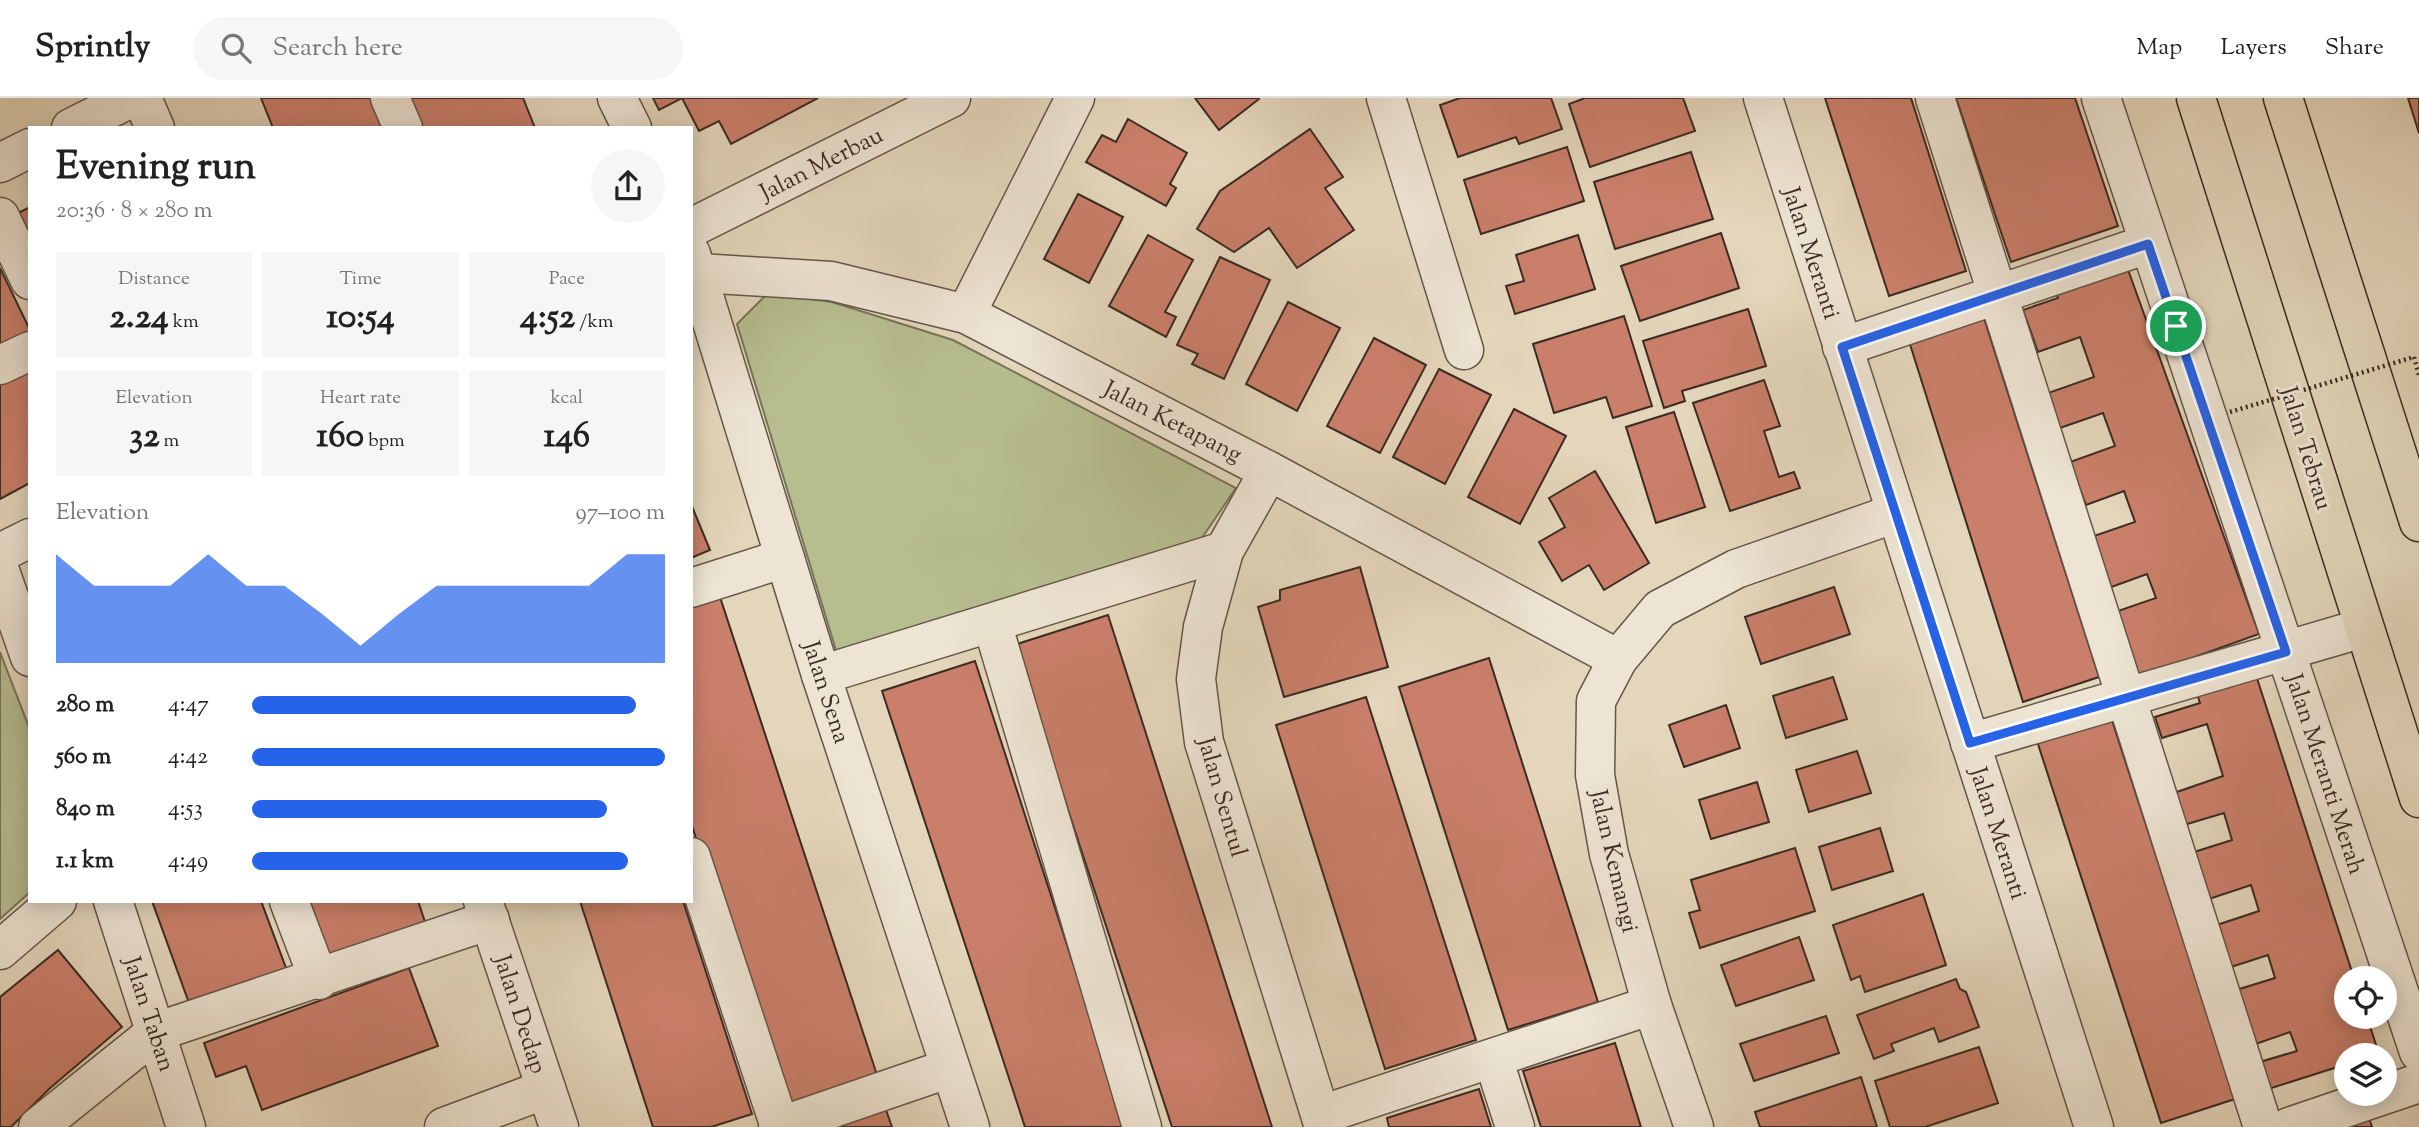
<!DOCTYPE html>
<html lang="en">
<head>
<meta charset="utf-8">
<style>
  :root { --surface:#fff; --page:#f6f6f6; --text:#222; --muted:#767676; --line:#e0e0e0; --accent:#2563eb }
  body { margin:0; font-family:"Sorts Mill Goudy",serif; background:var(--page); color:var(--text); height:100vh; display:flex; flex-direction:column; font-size:26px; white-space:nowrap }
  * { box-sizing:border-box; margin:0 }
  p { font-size:23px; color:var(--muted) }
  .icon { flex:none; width:38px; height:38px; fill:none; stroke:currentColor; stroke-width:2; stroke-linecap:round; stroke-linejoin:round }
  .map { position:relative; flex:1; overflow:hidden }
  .side { position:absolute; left:28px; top:28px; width:665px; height:777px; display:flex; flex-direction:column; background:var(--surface); border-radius:0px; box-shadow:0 4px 18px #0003 }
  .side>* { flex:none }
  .tools { position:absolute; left:2334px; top:868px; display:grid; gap:14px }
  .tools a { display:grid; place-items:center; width:63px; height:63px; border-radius:50%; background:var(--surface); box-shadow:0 4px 18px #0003; font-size:35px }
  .pin { position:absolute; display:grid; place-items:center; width:60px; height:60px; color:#fff; margin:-30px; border:4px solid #fff; border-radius:50%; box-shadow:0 2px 7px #0007 }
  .round { display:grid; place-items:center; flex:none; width:74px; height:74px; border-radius:37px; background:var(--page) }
  .head { display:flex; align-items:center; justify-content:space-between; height:119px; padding:0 28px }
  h1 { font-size:38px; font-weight:800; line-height:52px }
  .stats { display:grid; grid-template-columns:repeat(3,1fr); gap:10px; height:119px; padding:7px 28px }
  .stats div { display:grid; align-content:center; border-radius:0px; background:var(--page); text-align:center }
  .stats b { font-size:35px; font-weight:800 }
  .stats small { font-size:19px; font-weight:400 }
  .stats p { font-size:19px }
  .chart { height:196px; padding:14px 28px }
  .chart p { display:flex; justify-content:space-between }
  .chart svg { width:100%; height:126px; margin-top:7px; fill:var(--accent); opacity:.7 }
  ul { padding:0 28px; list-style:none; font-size:23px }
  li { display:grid; grid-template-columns:112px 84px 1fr; align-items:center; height:52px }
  li i { height:18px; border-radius:9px; background:var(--accent) }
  header { display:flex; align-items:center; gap:42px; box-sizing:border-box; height:98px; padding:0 35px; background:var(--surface); border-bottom:2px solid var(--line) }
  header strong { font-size:33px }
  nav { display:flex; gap:38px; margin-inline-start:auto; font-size:24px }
  .search { width:490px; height:63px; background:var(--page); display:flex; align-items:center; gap:18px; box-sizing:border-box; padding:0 24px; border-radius:38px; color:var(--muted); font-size:26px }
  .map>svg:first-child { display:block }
  .green { fill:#b6bd8f; stroke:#787459; stroke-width:2 }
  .building { fill:#ca7f6a; stroke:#3b2b23; stroke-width:2 }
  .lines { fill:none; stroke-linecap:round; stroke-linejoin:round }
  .minor-casing { stroke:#655649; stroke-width:41 }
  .highway-casing { stroke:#3b2b23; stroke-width:41 }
  .path { stroke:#3b2b23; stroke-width:4.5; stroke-dasharray:2 3.5; stroke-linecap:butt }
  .minor { stroke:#ede4d3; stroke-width:38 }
  .highway { stroke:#e4d6bb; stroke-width:38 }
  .path-bridge { stroke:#3b2b23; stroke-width:4.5; stroke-dasharray:2 3.5; stroke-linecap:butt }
  .route-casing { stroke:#fff; stroke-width:14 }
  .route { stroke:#2563eb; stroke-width:9 }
  .labels { text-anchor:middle; stroke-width:6; stroke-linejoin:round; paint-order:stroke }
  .street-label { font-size:24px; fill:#3b2b23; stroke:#ede4d3 }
</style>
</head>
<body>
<header>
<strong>Sprintly</strong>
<div class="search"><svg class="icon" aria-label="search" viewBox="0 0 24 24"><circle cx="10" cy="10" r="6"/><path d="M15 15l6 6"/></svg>Search here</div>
<nav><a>Map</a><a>Layers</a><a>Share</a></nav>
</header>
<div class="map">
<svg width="2419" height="1029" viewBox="0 0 2419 1029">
  <rect width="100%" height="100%" fill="#e4d6bb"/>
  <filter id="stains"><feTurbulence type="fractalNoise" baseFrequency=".00286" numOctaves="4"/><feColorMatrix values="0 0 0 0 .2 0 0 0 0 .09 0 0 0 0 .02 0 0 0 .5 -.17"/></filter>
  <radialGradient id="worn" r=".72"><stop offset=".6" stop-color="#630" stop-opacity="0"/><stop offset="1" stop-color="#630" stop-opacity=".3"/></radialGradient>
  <!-- green -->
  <g class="green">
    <path d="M768,195L832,204L953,242L1236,390L1197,447L838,559L737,226Z"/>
    <path d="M0,554L30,632V794L0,821Z"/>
  </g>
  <!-- building -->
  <g class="building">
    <path d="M261,0H374L386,30H273Z"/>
    <path d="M410,0H523L535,30H423Z"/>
    <path d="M653,0H818L731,46L719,23L699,33L682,0L659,12Z"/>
    <path d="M1195,0H1258L1259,1L1219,32Z"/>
    <path d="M1460,0H1551L1562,31L1519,46L1516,39L1458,59L1440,7Z"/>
    <path d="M1585,0H1683L1695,33L1590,69L1569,6Z"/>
    <path d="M1825,0H1911L1966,173L1889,198Z"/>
    <path d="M1956,0H2075L2118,128L2011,164Z"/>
    <path d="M2408,0H2419V35Z"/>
    <path d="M1128,21L1187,55L1170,86L1176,90L1166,108L1086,64L1102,37L1116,44Z"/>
    <path d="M1310,31L1343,79L1325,90L1354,132L1297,170L1269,130L1234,154L1197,131L1220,93Z"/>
    <path d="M1567,49L1584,103L1481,136L1464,82Z"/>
    <path d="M1691,54L1713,121L1615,151L1594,84Z"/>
    <path d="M1078,96L1123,119L1089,185L1044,161Z"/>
    <path d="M30,109V146L16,116Z"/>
    <path d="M1721,135L1739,190L1640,223L1621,168Z"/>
    <path d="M1148,137L1193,162L1165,214L1176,219L1166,239L1109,208Z"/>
    <path d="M1578,137L1595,191L1515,216L1506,188L1524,183L1516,157Z"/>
    <path d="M1220,159L1270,182L1224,281L1192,266L1198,256L1177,247Z"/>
    <path d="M2126,166L2259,536L2139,579L2115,514L2156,500L2147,476L2106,491L2088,440L2135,424L2124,393L2086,407L2070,364L2115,348L2103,315L2060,330L2048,295L2094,279L2080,239L2038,254L2023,212L2058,200L2055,192Z"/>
    <path d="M0,170L30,232V237L0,253Z"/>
    <path d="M1288,204L1340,230L1297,313L1246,286Z"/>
    <path d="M1748,211L1766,268L1682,293L1685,303L1664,310L1643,243Z"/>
    <path d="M1983,217L2099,579L2023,604L1908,240Z"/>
    <path d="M1624,218L1652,308L1613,320L1606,299L1554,315L1533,246Z"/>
    <path d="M1374,240L1426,267L1380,355L1327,328Z"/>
    <path d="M30,269V385L0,401V285Z"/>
    <path d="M1439,271L1491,297L1445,386L1393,359Z"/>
    <path d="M1764,282L1780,328L1764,333L1779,379L1794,374L1800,390L1730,413L1693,305Z"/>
    <path d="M1514,311L1566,338L1520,426L1468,399Z"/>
    <path d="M1674,314L1705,409L1656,425L1626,329Z"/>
    <path d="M1595,373L1649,465L1604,492L1589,467L1562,483L1539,444L1565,429L1549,400Z"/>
    <path d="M691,406L710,452L691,460Z"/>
    <path d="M1360,469L1388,569L1284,599L1258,509L1280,502V492Z"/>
    <path d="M1834,489L1850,536L1761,566L1745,519Z"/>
    <path d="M720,499L877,977L783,1007L691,725V508Z"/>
    <path d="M1108,517L1272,1029H1172L1014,547Z"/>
    <path d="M1489,560L1598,904L1508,932L1399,589Z"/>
    <path d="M975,563L1126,1029H1025L882,593Z"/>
    <path d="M2254,571L2354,880H2347V919H2367L2379,956L2347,957V966L2262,993L2253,966L2297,953L2290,934L2250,948L2233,893L2275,880L2268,857L2228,870L2214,828L2259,813L2251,787L2206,802L2191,755L2232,742L2224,715L2184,727L2174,695L2223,678L2207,626L2162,640L2155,619L2200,605L2195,590Z"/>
    <path d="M1833,579L1847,621L1786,640L1773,598Z"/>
    <path d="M1366,599L1476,942L1385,971L1276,627Z"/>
    <path d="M1726,607L1740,650L1684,669L1669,627Z"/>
    <path d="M2110,616L2235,1001L2161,1025L2036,640Z"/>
    <path d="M1857,653L1871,695L1809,714L1796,672Z"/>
    <path d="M1757,684L1769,724L1711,741L1699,702Z"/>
    <path d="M1880,730L1893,773L1832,792L1819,749Z"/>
    <path d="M1795,750L1815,813L1700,850L1689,815L1700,812L1691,782Z"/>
    <path d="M1923,796L1946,867L1865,894L1860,878L1851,882L1833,827Z"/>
    <path d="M152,803H261L286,870L189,905Z"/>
    <path d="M308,803H418L425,824L329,860Z"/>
    <path d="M580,803H683L752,1016L711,1029H653Z"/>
    <path d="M1799,839L1814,882L1736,908L1721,867Z"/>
    <path d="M58,852L122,929L49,991L11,1029H0V899Z"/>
    <path d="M409,870L438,948L262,1012L246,968L216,979L204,945Z"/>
    <path d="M1956,881L1960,891L1966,894L1979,929L1939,944L1934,930L1891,946L1894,953L1874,961L1857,917Z"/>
    <path d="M1826,918L1839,955L1754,983L1740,946Z"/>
    <path d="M1615,945L1641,1029H1541L1523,973Z"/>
    <path d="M1979,949L1998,1005L1925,1029H1890L1875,983Z"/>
    <path d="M1861,979L1877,1029H1760L1755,1014Z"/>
    <path d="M1479,991L1491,1029H1389L1387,1020Z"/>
    <path d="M885,1009L892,1029H824Z"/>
    <path d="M2368,1017L2372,1029H2332Z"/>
  </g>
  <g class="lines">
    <!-- minor casing -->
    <g class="minor-casing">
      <g id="minor">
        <path d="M142,0L155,30"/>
        <path d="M390,0L403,30"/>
        <path d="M617,0L632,30"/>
        <path d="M1386,0L1464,252"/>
        <path d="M1763,0L2094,1029"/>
        <path d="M1935,0L2263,1029"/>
        <path d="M2101,0L2419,954"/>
        <path d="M71,30L131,0"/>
        <path d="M0,65L30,50"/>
        <path d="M0,119L30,182"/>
        <path d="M691,130L951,0"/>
        <path d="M691,156L821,577L970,1029"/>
        <path d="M699,175L831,183L966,216L1269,373L1618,561"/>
        <path d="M966,216L1075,0"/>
        <path d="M1842,249L2148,146"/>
        <path d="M0,267L30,253"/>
        <path d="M1269,373L1224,453L1203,529L1196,581L1204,644L1324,1029"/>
        <path d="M0,455L30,440"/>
        <path d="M0,473L30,559"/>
        <path d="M691,490L785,460"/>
        <path d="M992,525L1142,1029"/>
        <path d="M821,577L1224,453"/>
        <path d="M1970,645L2363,530"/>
        <path d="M691,759L780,1029"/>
        <path d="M113,803L186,1029"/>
        <path d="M289,803L319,882"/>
        <path d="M483,803L559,1029"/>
        <path d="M0,852L57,803"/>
        <path d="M1493,960L1515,1029"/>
        <path d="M1321,1017L1652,907"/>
        <path d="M38,1029L156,934L490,822"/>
        <path d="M444,1029L546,991"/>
        <path d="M778,1029L950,970"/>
        <path d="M1694,1029L1652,907L1609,756L1595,677L1596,603L1618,561L1660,511L1736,471L1896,415"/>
        <path d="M2289,1029L2419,985"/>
      </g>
    </g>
    <!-- highway casing -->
    <g class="highway-casing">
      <g id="highway">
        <path d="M2196,0L2419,700"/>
        <path d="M2283,0L2419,424"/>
      </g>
    </g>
    <!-- path -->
    <path class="path" d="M2414,259L2419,277"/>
    <!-- minor -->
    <use href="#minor" class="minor"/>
    <!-- highway -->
    <use href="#highway" class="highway"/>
    <!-- path-bridge -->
    <path class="path-bridge" d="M2230,314L2414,259"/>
  </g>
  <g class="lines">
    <!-- route casing -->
    <g class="route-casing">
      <path id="route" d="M2148,146L2286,554L1970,645L1842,249Z"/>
    </g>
    <!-- route -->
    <use href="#route" class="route"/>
  </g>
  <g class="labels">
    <!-- street labels -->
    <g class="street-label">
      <text transform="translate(821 65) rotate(-27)" y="8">Jalan Merbau</text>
      <text transform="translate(1812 155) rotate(72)" y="8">Jalan Meranti</text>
      <text transform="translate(1173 323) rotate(27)" y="8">Jalan Ketapang</text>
      <text transform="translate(2307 350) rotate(73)" y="8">Jalan Tebrau</text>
      <text transform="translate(827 594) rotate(72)" y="8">Jalan Sena</text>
      <text transform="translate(2326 676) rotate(72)" y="8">Jalan Meranti Merah</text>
      <text transform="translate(1223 699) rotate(74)" y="8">Jalan Sentul</text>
      <text transform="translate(1999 735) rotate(72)" y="8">Jalan Meranti</text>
      <text transform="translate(1615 763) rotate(77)" y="8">Jalan Kemangi</text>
      <text transform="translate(150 916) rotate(72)" y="8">Jalan Taban</text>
      <text transform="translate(521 916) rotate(72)" y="8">Jalan Dedap</text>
    </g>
  </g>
  <rect width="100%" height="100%" filter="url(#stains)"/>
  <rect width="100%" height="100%" fill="url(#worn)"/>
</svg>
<div class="tools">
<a><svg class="icon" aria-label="locate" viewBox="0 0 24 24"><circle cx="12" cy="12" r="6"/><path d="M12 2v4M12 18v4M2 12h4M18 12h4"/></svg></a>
<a><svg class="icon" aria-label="layers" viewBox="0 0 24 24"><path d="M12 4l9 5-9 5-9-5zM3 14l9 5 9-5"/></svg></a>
</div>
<div class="pin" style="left:2176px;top:228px;background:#1e9e55"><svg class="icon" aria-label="arrive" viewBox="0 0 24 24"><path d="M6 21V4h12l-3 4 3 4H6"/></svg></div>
<section class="side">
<div class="head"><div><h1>Evening run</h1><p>20:36 · 8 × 280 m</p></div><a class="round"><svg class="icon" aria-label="share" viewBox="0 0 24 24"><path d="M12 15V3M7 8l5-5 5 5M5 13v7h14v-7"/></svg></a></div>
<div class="stats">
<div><p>Distance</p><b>2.24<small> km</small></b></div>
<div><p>Time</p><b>10:54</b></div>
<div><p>Pace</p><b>4:52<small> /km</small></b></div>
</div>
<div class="stats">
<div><p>Elevation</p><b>32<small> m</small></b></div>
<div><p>Heart rate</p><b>160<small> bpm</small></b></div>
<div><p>kcal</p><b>146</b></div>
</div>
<div class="chart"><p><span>Elevation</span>97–100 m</p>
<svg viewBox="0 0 160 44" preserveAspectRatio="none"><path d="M0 44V6L10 17L20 17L30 17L40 6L50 17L60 17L70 27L80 38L90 27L100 17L110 17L120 17L130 17L140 17L150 6L160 6V44z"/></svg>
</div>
<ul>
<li><b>280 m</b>4:47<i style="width:93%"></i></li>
<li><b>560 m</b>4:42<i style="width:100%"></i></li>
<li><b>840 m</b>4:53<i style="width:86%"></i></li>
<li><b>1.1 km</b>4:49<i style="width:91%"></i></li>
</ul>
</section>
</div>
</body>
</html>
